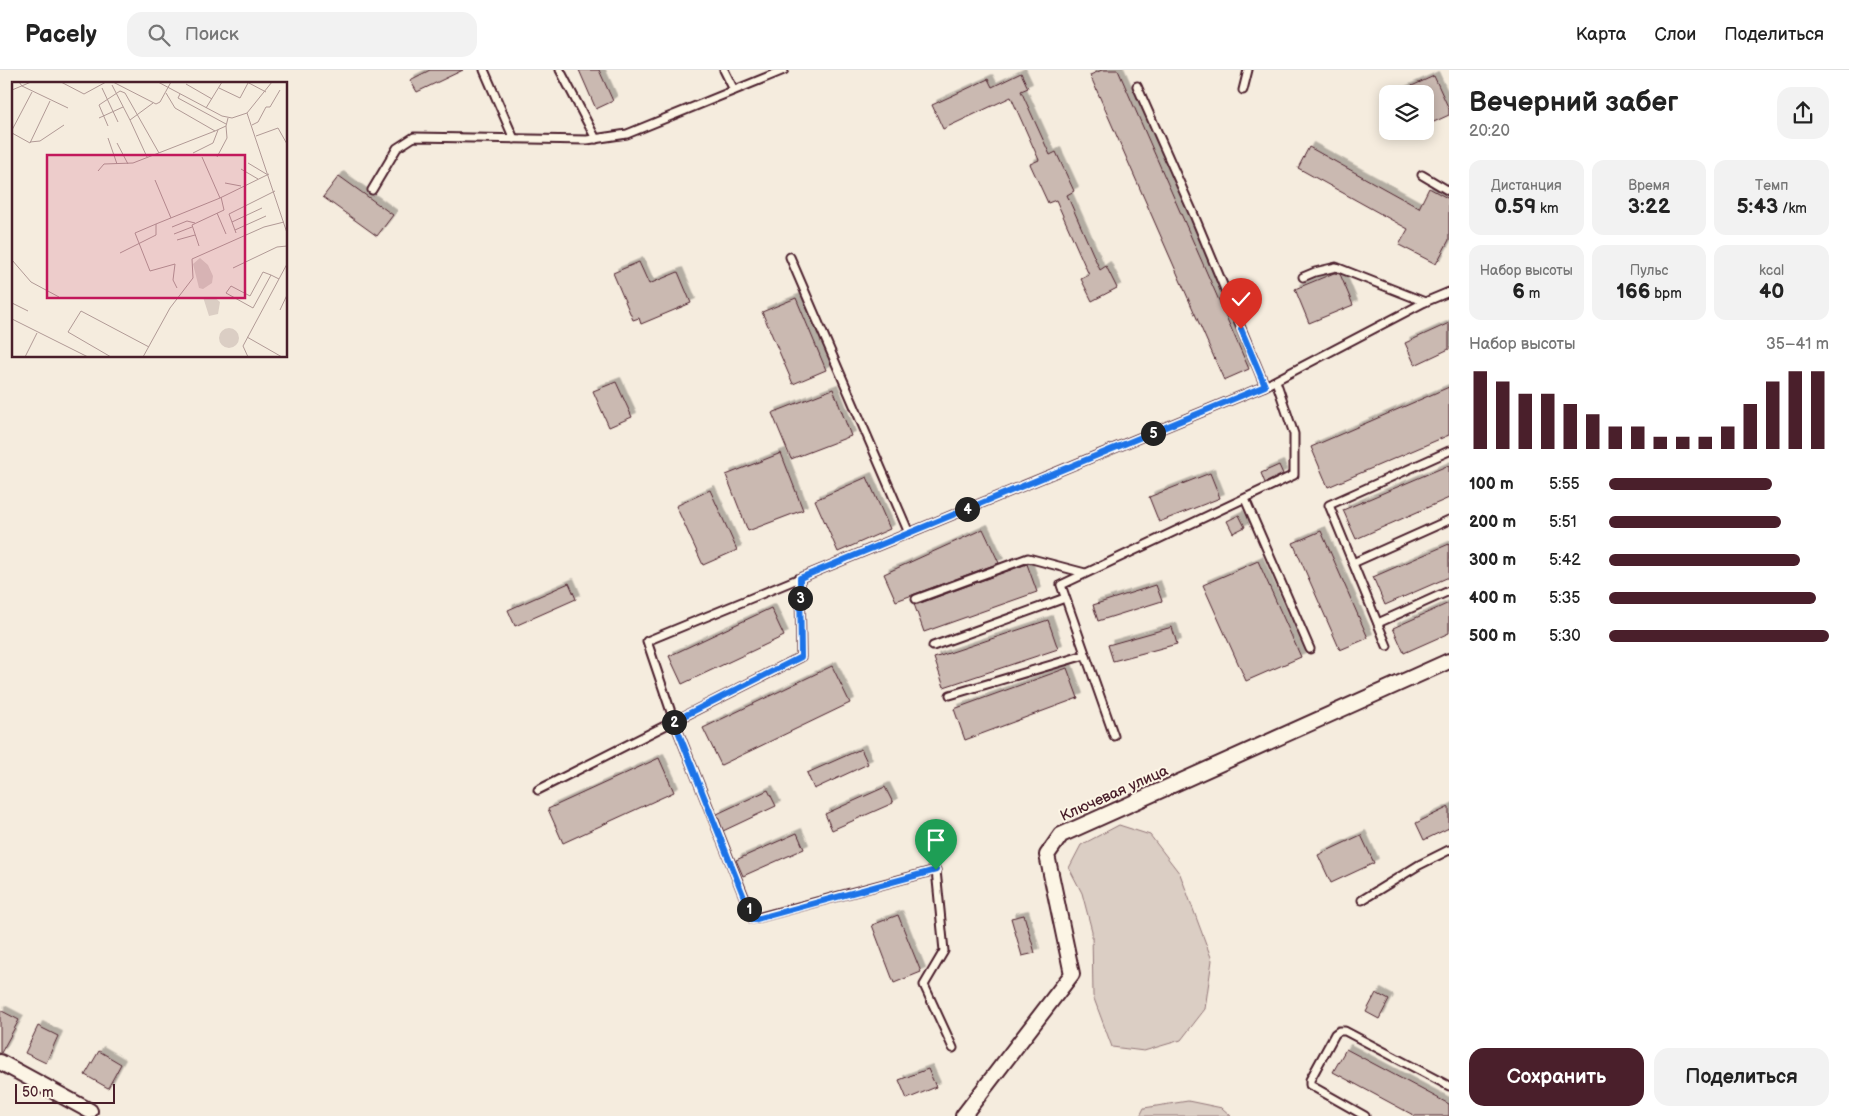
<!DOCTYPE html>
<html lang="ru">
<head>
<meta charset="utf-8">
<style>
  :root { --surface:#fff; --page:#f2f2f2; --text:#222; --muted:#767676; --line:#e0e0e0; --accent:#4a1f2b }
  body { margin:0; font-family:"Balsamiq Sans",sans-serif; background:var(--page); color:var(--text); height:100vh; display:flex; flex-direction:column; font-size:19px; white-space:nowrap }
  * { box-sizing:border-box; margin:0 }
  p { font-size:16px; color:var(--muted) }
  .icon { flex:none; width:28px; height:28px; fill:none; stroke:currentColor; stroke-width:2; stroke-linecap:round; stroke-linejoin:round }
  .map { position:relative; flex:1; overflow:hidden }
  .sheet { display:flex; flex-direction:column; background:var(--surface); width:400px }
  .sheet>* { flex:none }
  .controls { position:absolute; left:1379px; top:15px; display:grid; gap:10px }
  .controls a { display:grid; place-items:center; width:55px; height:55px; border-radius:10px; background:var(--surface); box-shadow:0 2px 12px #0003; font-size:25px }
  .scale { position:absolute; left:15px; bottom:12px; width:100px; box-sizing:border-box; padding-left:5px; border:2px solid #4a1f2b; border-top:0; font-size:14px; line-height:18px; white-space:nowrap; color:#4a1f2b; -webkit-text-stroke:4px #fcf5e5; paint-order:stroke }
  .pin { position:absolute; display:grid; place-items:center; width:42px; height:42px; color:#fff; margin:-51px -21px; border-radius:50% 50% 50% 0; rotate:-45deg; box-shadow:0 0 5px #0007 }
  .pin .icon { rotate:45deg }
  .km { position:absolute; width:25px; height:25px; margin:-12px; border-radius:50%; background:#222; color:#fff; font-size:14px; line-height:25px; text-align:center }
  .round { display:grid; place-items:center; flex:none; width:52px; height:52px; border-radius:15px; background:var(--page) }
  .headline { display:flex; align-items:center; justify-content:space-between; height:85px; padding:0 20px }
  h1 { font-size:28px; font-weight:700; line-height:38px }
  .metrics { display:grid; grid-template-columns:repeat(3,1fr); gap:8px; height:85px; padding:5px 20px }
  .metrics div { display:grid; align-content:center; border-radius:12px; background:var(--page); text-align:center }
  .metrics b { font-size:21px; font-weight:700 }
  .metrics small { font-size:14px; font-weight:400 }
  .metrics p { font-size:14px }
  .chart { height:140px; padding:10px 20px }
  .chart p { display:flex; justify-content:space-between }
  .chart svg { width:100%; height:90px; margin-top:5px; stroke:var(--accent); stroke-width:6 }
  .action { display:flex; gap:10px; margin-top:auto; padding:10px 20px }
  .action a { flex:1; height:58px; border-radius:15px; background:var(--accent); color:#fff; font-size:20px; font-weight:700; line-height:58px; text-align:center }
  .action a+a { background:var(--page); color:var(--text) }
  ul { padding:0 20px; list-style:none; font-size:16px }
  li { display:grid; grid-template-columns:80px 60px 1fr; align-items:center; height:38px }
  li i { height:12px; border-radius:6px; background:var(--accent) }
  header { display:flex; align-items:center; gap:30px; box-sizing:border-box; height:70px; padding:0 25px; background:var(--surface); border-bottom:1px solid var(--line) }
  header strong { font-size:24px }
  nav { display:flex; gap:28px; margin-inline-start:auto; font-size:18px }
  .search { width:350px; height:45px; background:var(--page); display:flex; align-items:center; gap:12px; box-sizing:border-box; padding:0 18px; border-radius:15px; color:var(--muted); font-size:19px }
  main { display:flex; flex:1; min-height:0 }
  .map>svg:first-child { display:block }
  .green { fill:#dbcec4; stroke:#927678 }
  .building { fill:#cab9b1; stroke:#4a1f2b; filter:url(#shadow) }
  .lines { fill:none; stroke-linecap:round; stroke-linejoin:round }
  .service-casing { stroke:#4a1f2b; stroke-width:11 }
  .minor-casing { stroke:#4a1f2b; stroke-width:18 }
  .service { stroke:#fcf5e5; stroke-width:7 }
  .minor { stroke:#fcf5e5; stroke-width:14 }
  .route-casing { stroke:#fff; stroke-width:10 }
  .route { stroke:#1a73e8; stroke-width:6 }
  .labels { text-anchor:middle; stroke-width:4; stroke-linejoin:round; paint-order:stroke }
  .street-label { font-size:15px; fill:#4a1f2b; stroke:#fcf5e5 }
  .inset-road { fill:none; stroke:#b19a96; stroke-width:1 }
  .view { fill:#c2185b; fill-opacity:0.15; stroke:#c2185b; stroke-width:2.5 }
  .inset-edge { fill:none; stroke:#4a1f2b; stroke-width:2.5 }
</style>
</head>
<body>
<header>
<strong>Pacely</strong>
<div class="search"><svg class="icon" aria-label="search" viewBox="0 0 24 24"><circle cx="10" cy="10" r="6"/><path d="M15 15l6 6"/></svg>Поиск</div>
<nav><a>Карта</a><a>Слои</a><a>Поделиться</a></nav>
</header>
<main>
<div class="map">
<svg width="1449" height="1046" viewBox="0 0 1449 1046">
  <defs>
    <filter id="shadow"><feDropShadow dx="4.5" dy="-4.5" stdDeviation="0" flood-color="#0004"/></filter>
  </defs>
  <rect width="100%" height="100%" fill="#f5ecde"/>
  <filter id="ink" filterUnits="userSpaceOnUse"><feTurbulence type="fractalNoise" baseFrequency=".02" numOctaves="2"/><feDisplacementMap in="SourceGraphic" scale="10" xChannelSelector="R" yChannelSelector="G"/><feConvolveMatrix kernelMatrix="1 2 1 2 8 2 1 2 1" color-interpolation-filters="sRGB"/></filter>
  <g filter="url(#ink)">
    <!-- green -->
    <g class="green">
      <path d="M1119,755L1150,765L1180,804L1212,890L1205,939L1181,970L1144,981L1112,977L1093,926L1092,861L1082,823L1069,798L1081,775Z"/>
      <path d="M1188,1031L1222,1038L1231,1046H1140L1144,1038Z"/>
    </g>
    <!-- building -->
    <g class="building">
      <path d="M430,0H463L417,22L410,10Z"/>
      <path d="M579,0H599L613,31L596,39Z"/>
      <path d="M1102,0H1118L1249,299L1224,310L1090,5Z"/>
      <path d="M1021,3L1028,18L1021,21L1050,85L1056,82L1074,121L1067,125L1100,200L1106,196L1117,218L1092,231L1081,209L1089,205L1056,130L1048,133L1030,94L1039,90L1011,27L943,59L932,35L988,9L992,17Z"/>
      <path d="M1434,6L1449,39V45L1425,56V24H1394Z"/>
      <path d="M1309,77L1419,138L1429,118L1449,129V170L1436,194L1399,175L1408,159L1298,98Z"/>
      <path d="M339,106L393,145L377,166L323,127Z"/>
      <path d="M639,192L649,214L678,202L691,233L641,254L639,248L633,250L613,203Z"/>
      <path d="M1334,203L1340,204L1353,235L1309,253L1295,219Z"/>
      <path d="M796,228L826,300L793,314L762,242Z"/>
      <path d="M1449,253V279L1415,295L1405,273Z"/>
      <path d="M616,312L632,347L609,357L593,321Z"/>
      <path d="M1449,317V365L1328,417L1311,377Z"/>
      <path d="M833,319L851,366L791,389L772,343Z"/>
      <path d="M781,383L803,440L748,461L726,405Z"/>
      <path d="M1279,395L1283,404L1265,413L1261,403Z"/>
      <path d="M1449,395V428L1356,469L1343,440Z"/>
      <path d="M1210,403L1220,428L1159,452L1149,427Z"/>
      <path d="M867,407L890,459L838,482L815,430Z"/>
      <path d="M710,420L737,480L703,495L676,436Z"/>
      <path d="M1239,445L1245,457L1233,463L1227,451Z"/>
      <path d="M983,459L999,493L896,531L884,504Z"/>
      <path d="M1321,461L1368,568L1340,580L1293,473Z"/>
      <path d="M1449,474V507L1385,535L1373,507Z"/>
      <path d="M1258,491L1301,587L1246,611L1203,515Z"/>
      <path d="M1027,494L1037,522L924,562L914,534H918Z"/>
      <path d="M569,513L576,529L515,556L508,540Z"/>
      <path d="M1156,515L1162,531L1098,551L1093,535Z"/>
      <path d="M1449,533V563L1404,583L1393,558Z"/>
      <path d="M771,538L784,566L682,614L669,586Z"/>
      <path d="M1048,550L1058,579L944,617L934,588Z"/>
      <path d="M1172,557L1177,574L1113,591L1108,575Z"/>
      <path d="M832,596L850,633L721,695L703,658Z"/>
      <path d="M1067,598L1078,628L965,670L954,639Z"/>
      <path d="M861,679L868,694L814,719L807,703Z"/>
      <path d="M659,688L674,722L563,773L548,739Z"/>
      <path d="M885,717L893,733L832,760L825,744Z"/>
      <path d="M768,720L776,736L723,761L717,744Z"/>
      <path d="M1449,737V758L1424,770L1416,753Z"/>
      <path d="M797,763L804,779L743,806L736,790Z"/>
      <path d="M1361,765L1374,793L1331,813L1318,785Z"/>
      <path d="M898,845L921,902L894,913L872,855Z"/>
      <path d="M1024,845L1035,883L1022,886L1011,848Z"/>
      <path d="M1376,923L1389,930L1379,949L1366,942Z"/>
      <path d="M0,940L19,950L1,983H0Z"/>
      <path d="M38,956L58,966L46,993L25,983Z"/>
      <path d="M1346,979L1449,1034V1046H1415L1333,1002Z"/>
      <path d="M99,981L121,994L108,1018L85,1005Z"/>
      <path d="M928,999L936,1017L907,1029L899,1010Z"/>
    </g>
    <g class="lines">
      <!-- service casing -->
      <g class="service-casing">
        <g id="service">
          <path d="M484,0L514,69"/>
          <path d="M560,0L596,69"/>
          <path d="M724,0L734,20"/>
          <path d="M1137,16L1194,145L1265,316L1425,232L1449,222"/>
          <path d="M1243,20L1248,0"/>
          <path d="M1422,105L1449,121"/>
          <path d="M372,120L397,78L414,67L587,70L627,64L784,0"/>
          <path d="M790,187L909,463"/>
          <path d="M1303,207L1315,202L1336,197L1425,232"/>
          <path d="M1245,429L1310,579"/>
          <path d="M1353,493L1449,450"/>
          <path d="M800,508L647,571L674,651L753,849L936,800L944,881L924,915L953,978"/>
          <path d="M916,529L1028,488L1085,503"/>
          <path d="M1378,553L1449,521"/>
          <path d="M933,576L1065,528"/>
          <path d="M1387,576L1329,435L1449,381"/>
          <path d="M950,625L1085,585"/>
          <path d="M1114,666L1061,515L1294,405V364L1276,311"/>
          <path d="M538,720L801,587L800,508L1265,316"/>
          <path d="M1362,830L1419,795L1449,780"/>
          <path d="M1365,1046L1310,1015V1010L1335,964L1339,961H1345L1449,1016"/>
        </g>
      </g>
      <!-- minor casing -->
      <g class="minor-casing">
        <g id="minor">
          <path d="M0,992L90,1041"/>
          <path d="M963,1046L1072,904L1047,785L1061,765L1449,591"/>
        </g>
      </g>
      <!-- service -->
      <use href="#service" class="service"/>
      <!-- minor -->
      <use href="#minor" class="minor"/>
    </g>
  </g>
  <g class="lines" filter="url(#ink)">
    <!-- route casing -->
    <g class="route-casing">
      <path id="route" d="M936,800L753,850L674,651L801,587L800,508L1265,316L1241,259"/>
    </g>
    <!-- route -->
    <use href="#route" class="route"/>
  </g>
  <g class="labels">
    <!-- street labels -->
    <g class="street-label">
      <text transform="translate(1114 723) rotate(-24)" y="5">Ключевая улица</text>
    </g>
  </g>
  <!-- overview -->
  <g transform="translate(12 12)">
    <rect width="275" height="275" fill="#f5ecde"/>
    <path d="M188,176L196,183L201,194L200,201L191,207L187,206L181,182ZM191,215H202L208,220L206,232L197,234ZM207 256a10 10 0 1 1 20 0a10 10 0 1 1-20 0Z" fill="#dbcec4"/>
    <path class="inset-road" d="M7,0L10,4L56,26M49,0L72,12L94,0M101,0L144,22L148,20L159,0M146,0L210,34L220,36L235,31L260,0M235,0L254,10M174,2L200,17M100,3L118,38L141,21M90,6L106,40M207,6L228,16L236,1M0,8L19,0M154,11L163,26L203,49M168,12L166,16L214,42M194,26L210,0M235,31L275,151M87,36L111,25M118,38L135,75M240,43L246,40L254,25H258L268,8M96,44L87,23L108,9L113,11L147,71M0,48L20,10M0,51L18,61M244,54L266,46L275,62M96,56L105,82M18,60L28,59L52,43M18,61L38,19M105,61L116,82M181,71L201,61L206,48M190,75L208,116L257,92M205,75L215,56L214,44M236,81L256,93M229,87L246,97M86,89L92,82L121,81L203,49L214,44L216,36M143,98L159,136M213,101L229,104M205,131L214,152M220,140L250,126M144,142L123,151L138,189L163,182L161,198L165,206M160,145L175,139L183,141M223,148L254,134M224,151L217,132L263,109M162,152L180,145M165,158L183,153M187,164L180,143L212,128L209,115M108,171L144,153V142L208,116M0,178L19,200L47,215M221,186L265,165L275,164M259,193L251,190L238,214L219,204L214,211L241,226L259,193L267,197M0,221L16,229M268,228L275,213M0,237L76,275M235,255L270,275M13,275L25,251M99,275L56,250L69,229L137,265M131,275L158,226L181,196L180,177L252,145L272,140M236,275L231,264L275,182"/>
    <path class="view" d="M35,73H233V216H35Z"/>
    <rect width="275" height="275" class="inset-edge"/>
  </g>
</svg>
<div class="controls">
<a><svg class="icon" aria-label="layers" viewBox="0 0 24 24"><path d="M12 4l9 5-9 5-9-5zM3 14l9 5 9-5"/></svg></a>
</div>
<div class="scale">50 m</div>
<div class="pin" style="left:936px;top:800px;background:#1e9e55"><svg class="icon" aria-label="arrive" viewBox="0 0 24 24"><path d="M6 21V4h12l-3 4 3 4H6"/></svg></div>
<div class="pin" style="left:1241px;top:259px;background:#d93025"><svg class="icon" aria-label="check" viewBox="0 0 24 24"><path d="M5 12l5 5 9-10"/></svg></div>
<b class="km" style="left:749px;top:839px">1</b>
<b class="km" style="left:674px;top:652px">2</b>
<b class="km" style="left:800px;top:528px">3</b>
<b class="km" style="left:967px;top:439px">4</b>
<b class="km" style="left:1153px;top:363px">5</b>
</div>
<section class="sheet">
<div class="headline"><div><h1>Вечерний забег</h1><p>20:20</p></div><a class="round"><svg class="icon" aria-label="share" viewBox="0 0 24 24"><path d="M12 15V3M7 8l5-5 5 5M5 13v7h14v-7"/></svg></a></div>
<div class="metrics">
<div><p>Дистанция</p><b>0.59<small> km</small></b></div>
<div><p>Время</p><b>3:22</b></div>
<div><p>Темп</p><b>5:43<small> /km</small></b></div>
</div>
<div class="metrics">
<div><p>Набор высоты</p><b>6<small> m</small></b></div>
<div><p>Пульс</p><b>166<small> bpm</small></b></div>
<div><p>kcal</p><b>40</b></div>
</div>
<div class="chart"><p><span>Набор высоты</span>35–41 m</p>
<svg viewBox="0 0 160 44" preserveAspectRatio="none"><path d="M5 44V6M15 44V11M25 44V17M35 44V17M45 44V22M55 44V27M65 44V33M75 44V33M85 44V38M95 44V38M105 44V38M115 44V33M125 44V22M135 44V11M145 44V6M155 44V6"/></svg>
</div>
<ul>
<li><b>100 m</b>5:55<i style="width:74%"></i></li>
<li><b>200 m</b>5:51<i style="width:78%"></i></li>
<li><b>300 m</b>5:42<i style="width:87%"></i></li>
<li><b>400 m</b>5:35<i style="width:94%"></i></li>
<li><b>500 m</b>5:30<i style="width:100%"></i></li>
</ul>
<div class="action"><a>Сохранить</a><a>Поделиться</a></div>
</section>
</main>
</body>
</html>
